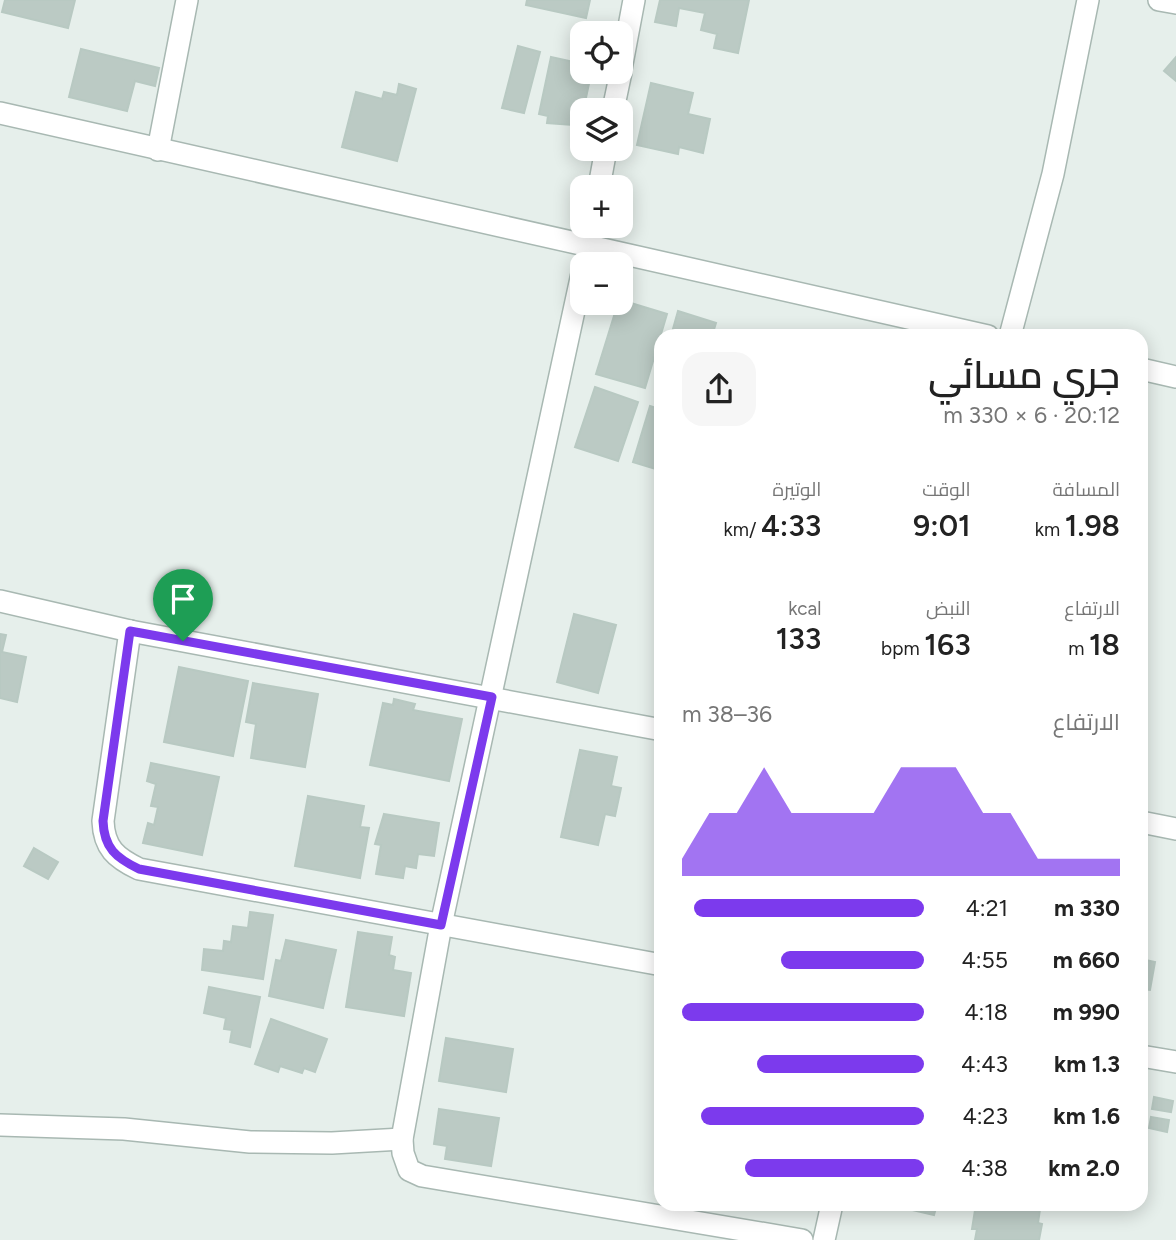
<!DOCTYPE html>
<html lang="ar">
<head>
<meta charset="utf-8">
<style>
  :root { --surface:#fff; --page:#f6f6f6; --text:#222; --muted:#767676; --accent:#7c3aed }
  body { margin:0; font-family:Figtree,Cairo,sans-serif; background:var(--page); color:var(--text); direction:rtl; height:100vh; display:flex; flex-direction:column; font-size:26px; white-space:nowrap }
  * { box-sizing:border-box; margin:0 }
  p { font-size:23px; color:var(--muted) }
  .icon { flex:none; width:38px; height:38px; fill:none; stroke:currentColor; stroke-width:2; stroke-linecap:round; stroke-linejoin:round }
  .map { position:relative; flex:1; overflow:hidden; direction:ltr }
  .details { position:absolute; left:654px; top:329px; width:494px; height:882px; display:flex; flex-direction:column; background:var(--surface); border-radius:21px; box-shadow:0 4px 18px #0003; direction:rtl }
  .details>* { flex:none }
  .tools { position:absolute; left:570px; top:21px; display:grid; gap:14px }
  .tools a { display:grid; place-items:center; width:63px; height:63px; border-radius:14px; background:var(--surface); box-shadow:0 4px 18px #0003; font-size:35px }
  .pin { position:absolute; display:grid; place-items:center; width:60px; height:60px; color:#fff; margin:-72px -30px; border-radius:50% 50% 50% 0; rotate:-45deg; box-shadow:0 0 7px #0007 }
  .pin .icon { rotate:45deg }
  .round { display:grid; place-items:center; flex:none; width:74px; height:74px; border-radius:21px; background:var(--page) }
  .overview { display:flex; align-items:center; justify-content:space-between; height:119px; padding:0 28px }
  h1 { font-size:38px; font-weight:600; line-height:52px }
  .stats { display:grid; grid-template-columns:repeat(3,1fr); gap:10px; height:119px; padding:7px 28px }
  .stats div { display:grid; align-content:center }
  .stats b { font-size:30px; font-weight:600 }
  .stats small { font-size:19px; font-weight:400 }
  .stats p { font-size:19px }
  .chart { height:196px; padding:14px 28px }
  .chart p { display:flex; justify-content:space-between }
  .chart svg { width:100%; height:126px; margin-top:7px; fill:var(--accent); opacity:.7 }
  ul { padding:0 28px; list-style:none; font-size:23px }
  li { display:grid; grid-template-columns:112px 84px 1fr; align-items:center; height:52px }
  li i { height:18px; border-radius:9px; background:var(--accent) }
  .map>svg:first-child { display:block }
  .building { fill:#bbcac4; stroke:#b8c9c2; stroke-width:2 }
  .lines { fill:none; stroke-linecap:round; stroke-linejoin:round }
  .minor-casing { stroke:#a8b8b2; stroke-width:24 }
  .minor { stroke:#fff; stroke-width:21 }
  .route-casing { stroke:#fff; stroke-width:14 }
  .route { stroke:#7c3aed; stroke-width:9 }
</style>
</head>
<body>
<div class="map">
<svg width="1176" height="1240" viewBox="0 0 1176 1240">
  <rect width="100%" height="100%" fill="#e6efeb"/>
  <!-- building -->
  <g class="building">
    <path d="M5,0H75L68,28L2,12Z"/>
    <path d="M527,0H590L586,18L526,5Z"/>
    <path d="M660,0H749L738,53L714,48L717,34L701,30L705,13L679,8L676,26L655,22Z"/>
    <path d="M518,46L540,52L524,113L502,108Z"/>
    <path d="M81,49L159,68L155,86L135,81L127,111L69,97Z"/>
    <path d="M551,57L583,64L582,77L590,79L581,121L574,119L573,125L547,123L548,116L539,114Z"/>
    <path d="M1176,57V81L1164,71Z"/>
    <path d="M651,83L693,93L688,114L710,119L703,153L679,147L678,154L637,145Z"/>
    <path d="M399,84L416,89L397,161L342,147L356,92L382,99L384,92L397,95Z"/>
    <path d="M621,300L667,314L645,388L596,374L618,303Z"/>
    <path d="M678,311L716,323L712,336H671Z"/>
    <path d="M595,387L638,402L618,461L575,447Z"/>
    <path d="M650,406L662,410V471L633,462Z"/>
    <path d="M574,614L616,625L598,693L557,682Z"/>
    <path d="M0,634L6,635L2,652L26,657L17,702L0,698Z"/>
    <path d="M179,667L248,681L233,756L164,742Z"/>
    <path d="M253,683L318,694L305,767L251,758L256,724L246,722Z"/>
    <path d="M394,699L415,704L413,710L462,719L449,781L370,765L383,703L393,705Z"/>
    <path d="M580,750L617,757L611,786L621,788L615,816L605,814L598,845L561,837Z"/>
    <path d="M151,763L219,777L202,855L143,843L148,823L154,825L158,807L151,806L156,784L147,781Z"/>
    <path d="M308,796L364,806L360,827L369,828L360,878L295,866Z"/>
    <path d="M384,814L439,823L434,856L418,854L416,868L405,866L403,878L376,874L381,845L375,844Z"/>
    <path d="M34,848L58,862L48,879L24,866Z"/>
    <path d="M250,912L273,915L263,979L202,970L204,949L223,951L224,941L231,942L233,926L248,928Z"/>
    <path d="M358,932L392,937L389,955L395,957L393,970L411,973L404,1016L346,1007Z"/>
    <path d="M286,940L336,950L323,1008L269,996L276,960L281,961Z"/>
    <path d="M1141,959L1155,962L1150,990L1141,989Z"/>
    <path d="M209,987L260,997L250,1047L230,1042L232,1030L224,1029L226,1018L204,1013Z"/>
    <path d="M271,1019L327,1039L315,1072L304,1068L302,1073L280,1066L278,1072L255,1064Z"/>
    <path d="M446,1038L513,1049L506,1092L439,1081Z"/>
    <path d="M1154,1097L1173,1101L1171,1112L1152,1109Z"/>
    <path d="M439,1109L499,1118L491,1166L445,1159L447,1146L434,1144Z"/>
    <path d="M1151,1117L1169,1120L1167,1132L1149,1128Z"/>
    <path d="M911,1204H937L934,1215L912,1210Z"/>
    <path d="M976,1204H1012L1040,1209L1038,1223L1042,1224L1039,1240H975L977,1229H972Z"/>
  </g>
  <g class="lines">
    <!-- minor casing -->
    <g class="minor-casing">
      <g id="minor">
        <path d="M1159,0L1176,3"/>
        <path d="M621,69L634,0"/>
        <path d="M613,110L621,72"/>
        <path d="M0,113L988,336"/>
        <path d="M158,150L187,0"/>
        <path d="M599,187L606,149"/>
        <path d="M583,269L441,925L402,1139L403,1153L409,1170L422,1176L802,1240"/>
        <path d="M1010,336L1053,174L1088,0"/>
        <path d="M1141,369L1176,377"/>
        <path d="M0,601L130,631L662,730"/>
        <path d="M130,631L103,821C104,848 116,858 139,869L662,965"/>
        <path d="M1141,822L1176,829"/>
        <path d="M1141,1056L1176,1062"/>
        <path d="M0,1125L124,1129L250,1142L332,1143L402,1139"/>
        <path d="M824,1240L832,1204"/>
      </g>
    </g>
    <!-- minor -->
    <use href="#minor" class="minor"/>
  </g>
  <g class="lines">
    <!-- route casing -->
    <g class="route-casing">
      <path id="route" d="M130,631L492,697L441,925L139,869C116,858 104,848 103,821Z"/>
    </g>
    <!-- route -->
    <use href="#route" class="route"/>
  </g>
</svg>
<div class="tools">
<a><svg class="icon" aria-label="locate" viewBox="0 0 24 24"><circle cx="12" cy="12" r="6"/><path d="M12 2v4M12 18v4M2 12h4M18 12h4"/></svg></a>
<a><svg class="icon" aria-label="layers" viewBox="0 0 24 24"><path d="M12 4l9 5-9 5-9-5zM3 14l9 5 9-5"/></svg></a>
<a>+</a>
<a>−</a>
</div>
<div class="pin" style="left:183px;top:641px;background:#1e9e55"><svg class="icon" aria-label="arrive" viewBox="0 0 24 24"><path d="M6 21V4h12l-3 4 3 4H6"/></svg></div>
<section class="details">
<div class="overview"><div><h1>جري مسائي</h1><p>20:12 · 6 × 330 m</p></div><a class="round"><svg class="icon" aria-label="share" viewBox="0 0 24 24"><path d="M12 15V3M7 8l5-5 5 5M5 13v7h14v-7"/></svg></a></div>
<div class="stats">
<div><p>المسافة</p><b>1.98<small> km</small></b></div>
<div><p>الوقت</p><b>9:01</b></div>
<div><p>الوتيرة</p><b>4:33<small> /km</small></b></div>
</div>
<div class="stats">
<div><p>الارتفاع</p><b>18<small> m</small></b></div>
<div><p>النبض</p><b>163<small> bpm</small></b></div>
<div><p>kcal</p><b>133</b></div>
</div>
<div class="chart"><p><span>الارتفاع</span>36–38 m</p>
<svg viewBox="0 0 160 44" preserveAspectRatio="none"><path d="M0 44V38L10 22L20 22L30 6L40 22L50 22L60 22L70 22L80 6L90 6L100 6L110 22L120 22L130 38L140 38L150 38L160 38V44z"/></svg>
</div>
<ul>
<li><b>330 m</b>4:21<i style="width:95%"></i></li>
<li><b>660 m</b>4:55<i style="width:59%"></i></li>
<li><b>990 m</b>4:18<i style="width:100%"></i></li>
<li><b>1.3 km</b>4:43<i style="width:69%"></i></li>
<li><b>1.6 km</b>4:23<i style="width:92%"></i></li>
<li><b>2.0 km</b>4:38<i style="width:74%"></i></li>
</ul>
</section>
</div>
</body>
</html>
